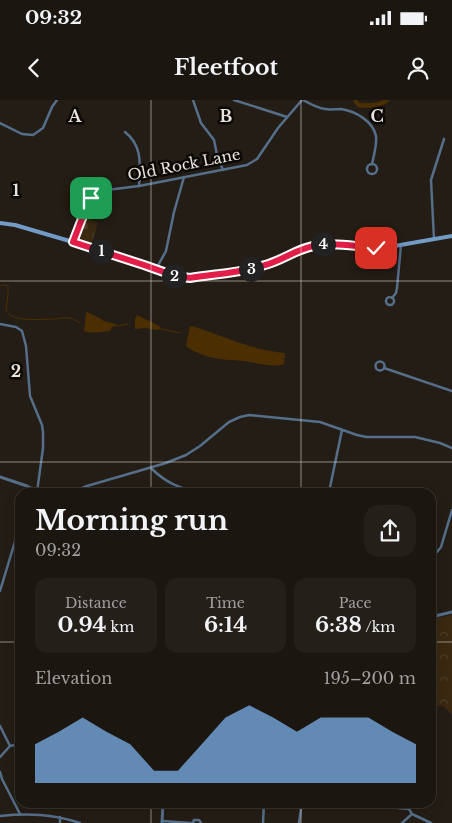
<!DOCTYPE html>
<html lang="en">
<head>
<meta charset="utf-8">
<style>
  :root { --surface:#1b1610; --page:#241f19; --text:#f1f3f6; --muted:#a09f9f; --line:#393530; --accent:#81bcfa }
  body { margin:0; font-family:"Libre Baskerville",serif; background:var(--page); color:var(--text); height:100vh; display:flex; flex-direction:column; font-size:19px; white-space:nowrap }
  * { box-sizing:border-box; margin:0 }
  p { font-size:16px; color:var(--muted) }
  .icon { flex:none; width:28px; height:28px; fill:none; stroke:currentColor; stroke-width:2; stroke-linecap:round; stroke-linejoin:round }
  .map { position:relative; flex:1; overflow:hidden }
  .panel { position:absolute; left:15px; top:388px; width:421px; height:320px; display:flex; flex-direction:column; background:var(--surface); border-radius:15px; box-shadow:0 2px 12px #0003,0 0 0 1px var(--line) }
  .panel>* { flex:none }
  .pin { position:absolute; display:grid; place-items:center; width:42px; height:42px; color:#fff; margin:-21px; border-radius:10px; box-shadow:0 2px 8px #0006 }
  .km { position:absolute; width:25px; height:25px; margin:-12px; border-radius:50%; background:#222; color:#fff; font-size:14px; line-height:25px; text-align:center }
  .round { display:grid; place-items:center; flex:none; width:52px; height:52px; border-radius:15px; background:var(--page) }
  .overview { display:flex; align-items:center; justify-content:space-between; height:85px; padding:0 20px }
  h1 { font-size:28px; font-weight:800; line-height:38px }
  .figures { display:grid; grid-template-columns:repeat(3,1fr); gap:8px; height:85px; padding:5px 20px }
  .figures div { display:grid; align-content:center; border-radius:12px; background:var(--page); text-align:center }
  .figures b { font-size:21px; font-weight:800 }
  .figures small { font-size:14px; font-weight:400 }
  .figures p { font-size:14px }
  .chart { height:140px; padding:10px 20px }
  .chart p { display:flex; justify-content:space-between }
  .chart svg { width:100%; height:90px; margin-top:5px; fill:var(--accent); opacity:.7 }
  .status { display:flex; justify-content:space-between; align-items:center; height:35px; padding:0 25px; background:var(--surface); direction:ltr }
  .status svg { height:14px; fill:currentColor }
  header { display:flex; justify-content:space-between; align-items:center; height:65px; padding:0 20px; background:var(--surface); font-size:22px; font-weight:800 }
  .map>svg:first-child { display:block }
  .cemetery { fill:url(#cemetery-stones) }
  .park { fill:url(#park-crowns) }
  .water { fill:#4b2f02 }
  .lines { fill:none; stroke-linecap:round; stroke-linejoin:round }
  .stream { stroke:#4b2f02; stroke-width:1 }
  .river { stroke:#4b2f02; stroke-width:4.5 }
  .minor { stroke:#556e89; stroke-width:2.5 }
  .tertiary { stroke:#556e89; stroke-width:3 }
  .secondary { stroke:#729bc6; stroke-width:4 }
  .route-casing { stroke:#fff; stroke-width:10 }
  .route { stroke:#e11d48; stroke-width:6 }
  .grid { fill:none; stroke:#e8e4de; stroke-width:1; stroke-opacity:0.55 }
  .labels { text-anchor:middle; stroke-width:5; stroke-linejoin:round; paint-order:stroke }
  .street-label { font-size:15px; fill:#e8e4de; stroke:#0b0805 }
  .grid-label { font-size:16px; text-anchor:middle; font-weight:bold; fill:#e8e4de; stroke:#0b0805; stroke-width:5; stroke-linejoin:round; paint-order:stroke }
</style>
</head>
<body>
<div class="status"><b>09:32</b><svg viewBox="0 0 49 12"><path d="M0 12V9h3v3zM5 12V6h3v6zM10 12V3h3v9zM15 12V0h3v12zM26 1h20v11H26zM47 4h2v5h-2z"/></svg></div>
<header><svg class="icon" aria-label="back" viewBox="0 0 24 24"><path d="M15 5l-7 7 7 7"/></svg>Fleetfoot<svg class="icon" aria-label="person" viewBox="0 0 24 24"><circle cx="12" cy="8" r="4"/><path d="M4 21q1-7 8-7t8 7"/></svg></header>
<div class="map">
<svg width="452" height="723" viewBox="0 0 452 723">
  <defs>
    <pattern id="cemetery-stones" width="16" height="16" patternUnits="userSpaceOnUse" patternTransform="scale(1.25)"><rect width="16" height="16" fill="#3a2811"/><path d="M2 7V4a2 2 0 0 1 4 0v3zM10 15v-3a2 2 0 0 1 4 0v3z" fill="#4d3d28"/></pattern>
    <pattern id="park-crowns" width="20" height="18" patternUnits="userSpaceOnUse" patternTransform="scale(1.25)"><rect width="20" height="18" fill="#3a2811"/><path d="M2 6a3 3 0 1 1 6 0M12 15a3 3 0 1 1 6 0" fill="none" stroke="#4d3d28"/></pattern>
  </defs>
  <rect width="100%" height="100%" fill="#241d15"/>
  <!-- cemetery -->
  <path class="cemetery" d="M84,116L98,123L90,148L74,143Z"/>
  <!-- park -->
  <path class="park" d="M452,515V614L443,606H431L432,519Z"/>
  <!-- water -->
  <g class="water">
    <path d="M87,212C91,214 95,216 99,218C104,220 102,221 107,222C110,223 113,223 116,224V226L112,227L110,231C101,232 93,234 84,231L86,213Z"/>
    <path d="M137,215L159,226L161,229L157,230L145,228L135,229V219Z"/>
    <path d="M190,226H192C223,236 252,250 284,253H285L284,264C274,268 256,263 245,261C232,260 219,260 206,256C200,254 191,250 186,246Z"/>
  </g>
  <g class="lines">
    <!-- stream -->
    <g class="stream">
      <path d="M0,186L3,185L8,186V194L6,210C12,223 41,219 54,219C59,219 64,217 69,218C73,218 77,221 80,223"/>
      <path d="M117,226L128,224"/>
      <path d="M161,229L180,233"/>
    </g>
    <!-- river -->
    <g class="river">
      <path d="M356,0V2L358,4"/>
      <path d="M359,5C368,6 380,6 387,0"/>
    </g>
    <!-- minor -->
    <g class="minor">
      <path d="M193,0L201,23L214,40L217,55L223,70"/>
      <path d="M234,0L287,17"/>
      <path d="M303,0C310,4 317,8 325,9C330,10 335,9 341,9C355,11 373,21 376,36C377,45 374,55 372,64"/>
      <path d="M0,23L22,34L33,35L43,28L52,7L57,0"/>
      <path d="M125,32C143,46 140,65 139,86"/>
      <circle cx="372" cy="69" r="5"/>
      <path d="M434,139L431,80L444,39"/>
      <path d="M73,142C79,127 85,100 99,91L139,86L247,65L257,59L278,28L302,0"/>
      <path d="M156,169L166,151L174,112L184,77"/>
      <circle cx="390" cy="201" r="4"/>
      <path d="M392,198L396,193L397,188L401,145"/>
      <path d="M0,224L16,227L22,231L26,246L30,296L42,325L43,332V348L37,392"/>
      <circle cx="380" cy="266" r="4.5"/>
      <path d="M384,268L452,291"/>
      <path d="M151,368C165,382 177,387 195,392"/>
      <path d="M73,392L87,386L166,363L186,355L200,346L229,322L240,317L249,315L320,322L357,335L366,337H415L440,343L452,348"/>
      <path d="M329,392L342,330"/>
      <path d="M431,455L437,452L441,447L452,410"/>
      <path d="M0,491L20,425"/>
      <path d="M0,626L10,646"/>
      <path d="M0,657L10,646L20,644"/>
      <path d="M0,672L2,679L20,714"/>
      <path d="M335,702L409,709"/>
      <path d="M410,702L409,709L412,714L431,723"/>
      <path d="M0,716C29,713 52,714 80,723"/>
      <path d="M60,717V723"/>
      <path d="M162,721L191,723"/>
      <path d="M193,723L194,720H199L201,723"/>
      <path d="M263,723L264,702"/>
      <path d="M299,723L302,702"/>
      <path d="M402,723L412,714"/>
    </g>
    <!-- tertiary -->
    <g class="tertiary">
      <path d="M0,377L27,386L39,392"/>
      <path d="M431,517L452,512"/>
      <path d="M162,723L163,702"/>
    </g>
    <!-- secondary -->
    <path class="secondary" d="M0,123L15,125L73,142L144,165L175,176L184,178L258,167L275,162L302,149L320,144L383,148L452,136"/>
  </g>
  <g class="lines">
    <!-- route casing -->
    <g class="route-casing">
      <path id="route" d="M91,98L88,103L73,142L144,165L175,176L190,178C214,174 241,173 265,165C284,160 299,147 319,145C338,142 357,147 376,148"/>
    </g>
    <!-- route -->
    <use href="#route" class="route"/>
  </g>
  <!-- grid -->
  <path class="grid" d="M151,0V392M301,0V392M0,181H452M0,362H452M0,542H20M431,542H452M151,702V723M301,702V723"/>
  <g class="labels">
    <!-- street labels -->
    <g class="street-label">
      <text transform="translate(184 65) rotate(-11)" y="5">Old Rock Lane</text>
    </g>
  </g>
  <g class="grid-label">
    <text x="75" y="22">A</text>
    <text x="226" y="22">B</text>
    <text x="377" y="22">C</text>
    <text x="16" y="96">1</text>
    <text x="16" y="277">2</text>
  </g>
</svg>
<div class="pin" style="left:91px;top:98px;background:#1e9e55"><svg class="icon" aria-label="arrive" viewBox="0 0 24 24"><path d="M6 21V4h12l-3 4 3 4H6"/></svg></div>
<div class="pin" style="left:376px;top:148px;background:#d93025"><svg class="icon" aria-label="check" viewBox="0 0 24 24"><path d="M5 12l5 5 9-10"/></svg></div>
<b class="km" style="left:101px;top:151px">1</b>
<b class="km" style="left:174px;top:176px">2</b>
<b class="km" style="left:251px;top:169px">3</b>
<b class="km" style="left:323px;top:144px">4</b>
<section class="panel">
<div class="overview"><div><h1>Morning run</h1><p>09:32</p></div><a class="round"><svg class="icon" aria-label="share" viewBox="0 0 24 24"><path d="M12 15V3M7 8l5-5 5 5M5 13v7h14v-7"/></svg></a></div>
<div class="figures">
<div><p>Distance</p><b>0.94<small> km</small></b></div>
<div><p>Time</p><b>6:14</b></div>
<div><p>Pace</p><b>6:38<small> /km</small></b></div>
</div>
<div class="chart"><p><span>Elevation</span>195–200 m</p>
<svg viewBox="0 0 160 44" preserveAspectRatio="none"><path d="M0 44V25L10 19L20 12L30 19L40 25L50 38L60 38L70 25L80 12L90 6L100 12L110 19L120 12L130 12L140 12L150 19L160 25V44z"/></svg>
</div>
</section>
</div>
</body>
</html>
